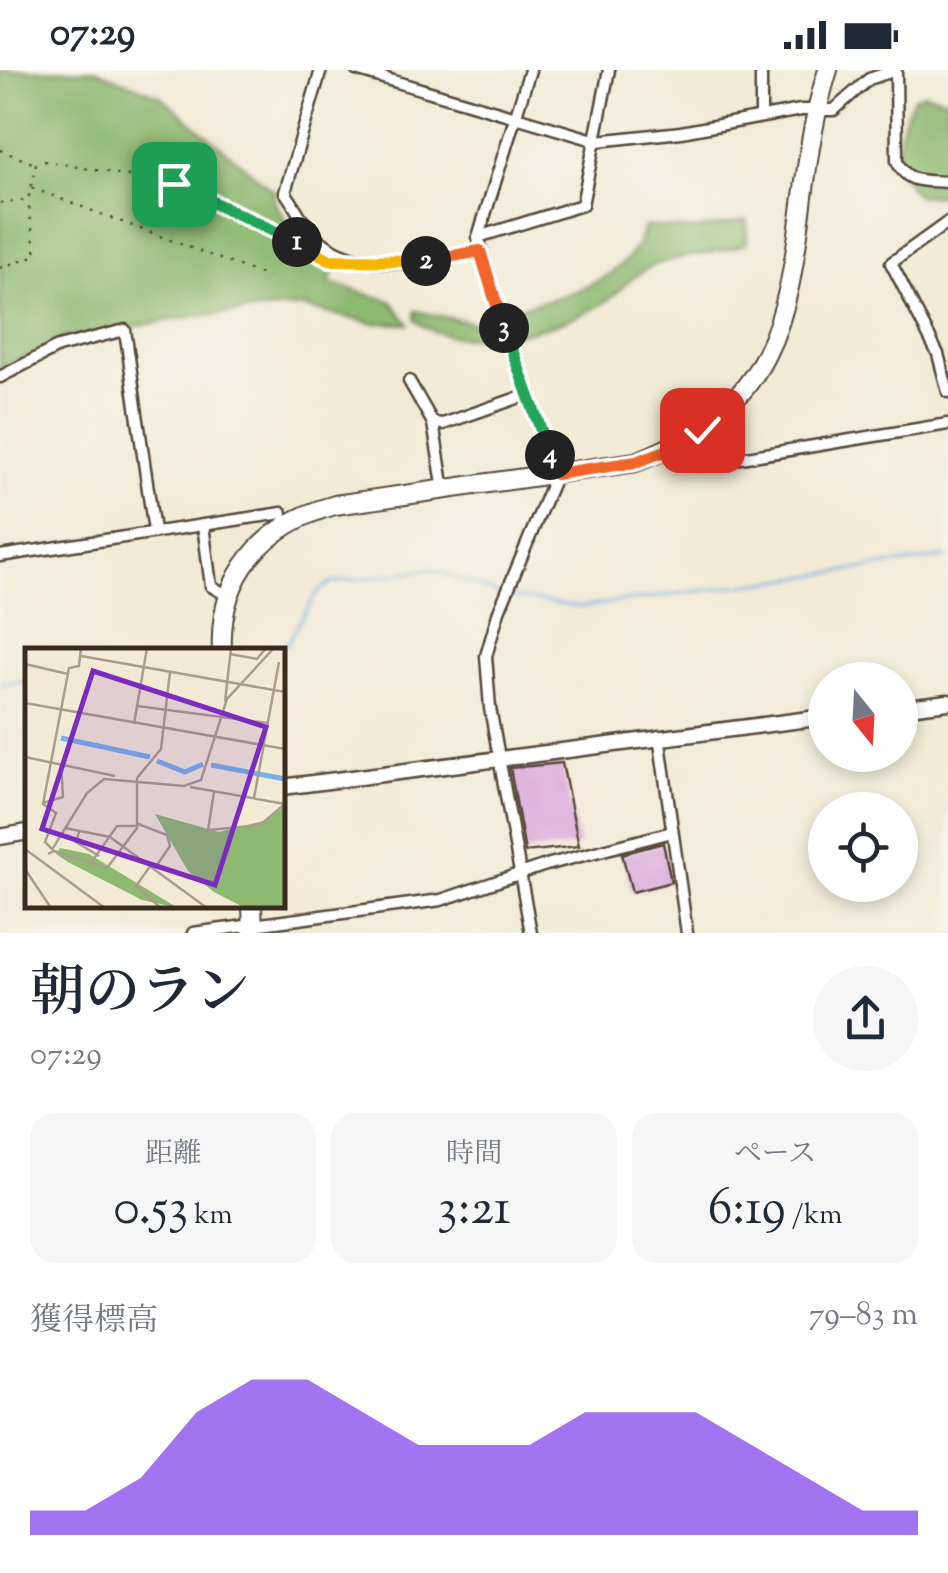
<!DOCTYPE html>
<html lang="ja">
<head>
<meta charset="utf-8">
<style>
  :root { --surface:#fff; --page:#f6f6f7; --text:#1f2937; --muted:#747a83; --accent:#7c3aed }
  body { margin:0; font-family:"Sorts Mill Goudy","Noto Serif JP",serif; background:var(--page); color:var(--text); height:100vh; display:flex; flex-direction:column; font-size:38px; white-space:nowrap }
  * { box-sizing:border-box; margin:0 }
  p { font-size:32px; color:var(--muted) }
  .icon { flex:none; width:55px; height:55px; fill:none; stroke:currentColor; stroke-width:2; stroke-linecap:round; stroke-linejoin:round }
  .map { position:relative; height:863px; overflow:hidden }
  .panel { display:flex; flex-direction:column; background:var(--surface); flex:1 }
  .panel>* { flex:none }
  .needle { width:65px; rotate:162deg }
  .buttons { position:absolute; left:808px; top:592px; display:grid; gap:20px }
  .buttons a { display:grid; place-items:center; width:110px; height:110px; border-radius:50%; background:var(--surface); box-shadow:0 5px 15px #0003; font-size:50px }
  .pin { position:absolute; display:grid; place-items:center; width:85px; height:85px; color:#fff; margin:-42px; border-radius:20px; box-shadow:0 5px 15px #0006 }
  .km { position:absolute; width:50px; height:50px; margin:-25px; border-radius:50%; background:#222; color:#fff; font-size:28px; line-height:50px; text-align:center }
  .round { display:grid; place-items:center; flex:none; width:105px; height:105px; border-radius:52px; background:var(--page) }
  .headline { display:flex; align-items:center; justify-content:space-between; height:170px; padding:0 30px }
  h1 { font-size:55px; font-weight:600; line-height:75px }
  .metrics { display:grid; grid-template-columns:repeat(3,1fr); gap:15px; height:170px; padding:10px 30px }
  .metrics div { display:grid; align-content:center; border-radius:25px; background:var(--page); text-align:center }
  .metrics b { font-size:50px; font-weight:600 }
  .metrics small { font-size:28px; font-weight:400 }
  .metrics p { font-size:28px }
  .chart { height:280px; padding:20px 30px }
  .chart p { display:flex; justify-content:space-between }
  .chart svg { width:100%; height:180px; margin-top:10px; fill:var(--accent); opacity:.7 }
  .status { display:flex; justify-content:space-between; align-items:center; height:70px; padding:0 50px; background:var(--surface); direction:ltr }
  .status svg { height:28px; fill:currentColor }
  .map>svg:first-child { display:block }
  .forest { fill:#8eb971; stroke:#647248; stroke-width:2.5 }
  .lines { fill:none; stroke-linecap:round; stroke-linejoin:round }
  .stream { stroke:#75b0e6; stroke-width:2.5 }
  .building { fill:#d8a2db }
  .minor-casing { stroke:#564739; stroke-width:15 }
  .tertiary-casing { stroke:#564739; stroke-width:19 }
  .primary-casing { stroke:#564739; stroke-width:22 }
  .path { stroke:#564739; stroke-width:2.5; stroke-dasharray:2.5 8; stroke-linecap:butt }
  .minor { stroke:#fff; stroke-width:10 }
  .tertiary { stroke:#fff; stroke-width:14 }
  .primary { stroke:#fff; stroke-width:18 }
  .split-1-casing { stroke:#fff; stroke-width:20 }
  .split-2-casing { stroke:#fff; stroke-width:20 }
  .split-3-casing { stroke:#fff; stroke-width:20 }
  .split-4-casing { stroke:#fff; stroke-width:20 }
  .split-5-casing { stroke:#fff; stroke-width:20 }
  .split-6-casing { stroke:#fff; stroke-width:20 }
  .split-1 { stroke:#22a559; stroke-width:12 }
  .split-2 { stroke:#f5b400; stroke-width:12 }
  .split-3 { stroke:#f0652b; stroke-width:12 }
  .split-4 { stroke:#22a559; stroke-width:12 }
  .split-5 { stroke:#f0652b; stroke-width:12 }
  .split-6 { stroke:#f5b400; stroke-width:12 }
  .inset-river { fill:none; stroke:#75b0e6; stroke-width:5 }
  .inset-road { fill:none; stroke:#a99d8c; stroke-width:2.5 }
  .view { fill:#7b2cbf; fill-opacity:0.15; stroke:#7b2cbf; stroke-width:5 }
  .inset-edge { fill:none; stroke:#3b2a1e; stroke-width:5 }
</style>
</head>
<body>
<div class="status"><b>07:29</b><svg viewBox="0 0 49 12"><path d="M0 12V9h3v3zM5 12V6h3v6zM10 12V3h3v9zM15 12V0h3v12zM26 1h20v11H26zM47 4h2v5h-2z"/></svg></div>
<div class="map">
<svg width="948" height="863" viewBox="0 0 948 863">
  <rect width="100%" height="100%" fill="#f7f3e8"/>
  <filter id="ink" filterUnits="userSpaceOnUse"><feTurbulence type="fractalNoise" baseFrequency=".01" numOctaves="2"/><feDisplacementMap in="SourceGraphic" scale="20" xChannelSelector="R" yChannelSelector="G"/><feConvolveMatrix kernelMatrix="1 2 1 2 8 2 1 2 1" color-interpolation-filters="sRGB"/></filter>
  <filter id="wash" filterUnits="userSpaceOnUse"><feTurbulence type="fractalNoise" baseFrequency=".0048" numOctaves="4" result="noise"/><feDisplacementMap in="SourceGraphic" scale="40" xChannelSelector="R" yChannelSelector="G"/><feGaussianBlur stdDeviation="2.25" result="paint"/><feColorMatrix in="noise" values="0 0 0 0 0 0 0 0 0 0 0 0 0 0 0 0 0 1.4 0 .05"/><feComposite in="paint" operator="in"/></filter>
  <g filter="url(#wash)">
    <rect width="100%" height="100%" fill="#f2ead5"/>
    <!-- forest -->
    <g class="forest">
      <path d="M0,0H96L159,25L274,121V132L295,164L308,165L339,188L329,213L391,231L409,254L372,253L301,237L196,246L66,268L0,299Z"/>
      <path d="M925,23L948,29V125L918,126C888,98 896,60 914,27Z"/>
      <path d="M747,150V173C716,186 681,183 650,197C632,204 619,224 602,234C561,259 451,287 415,249L416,241L487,256L495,243C544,231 633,216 644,156L695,160Z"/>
    </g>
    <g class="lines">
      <!-- stream -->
      <g class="stream">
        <path d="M509,527L581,537L948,487"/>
        <path d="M266,581L287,574L317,522L331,513L432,499L501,525"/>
        <path d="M0,615L28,611"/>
      </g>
    </g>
    <g id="blocks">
      <!-- building -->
      <g class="building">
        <path d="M562,693L579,776L525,782L510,698Z"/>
        <path d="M663,773L671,812L632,822L622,784Z"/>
      </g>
    </g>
  </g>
  <g filter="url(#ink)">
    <use href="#blocks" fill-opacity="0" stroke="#564739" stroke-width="2.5"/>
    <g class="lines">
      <!-- minor casing -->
      <g class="minor-casing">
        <g id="minor">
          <path d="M321,0L285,122C297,138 306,161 322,172C365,205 432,192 480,181"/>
          <path d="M356,0L597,71L681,62L801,40H834L869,9L896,0"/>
          <path d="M530,0L478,167L510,276L556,404L499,541L486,586L490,638L531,863"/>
          <path d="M896,0L897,91C907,115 925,110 948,112"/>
          <path d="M761,46V0"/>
          <path d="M948,152L891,193L938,284L948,322"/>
          <path d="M478,167L582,135L609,0"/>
          <path d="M0,307L58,277L125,260L154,461"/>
          <path d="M409,311L433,353L444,420"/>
          <path d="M433,353L443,354L529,324"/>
          <path d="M668,380L672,387L698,395L948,354"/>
          <path d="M203,455L211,516L228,526"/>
          <path d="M0,486L282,443"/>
          <path d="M659,666L687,863"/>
          <path d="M193,863L441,830L546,795L672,762"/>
        </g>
      </g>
      <!-- tertiary casing -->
      <g class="tertiary-casing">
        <g id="tertiary">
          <path d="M900,638L948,632"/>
          <path d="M282,717L825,647"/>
          <path d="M0,767L28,762"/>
        </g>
      </g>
      <!-- primary casing -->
      <g class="primary-casing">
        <g id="primary">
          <path d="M222,581C218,505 265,454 335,435L636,392C832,318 777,160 828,0"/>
          <path d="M252,836L253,863"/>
        </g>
      </g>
      <!-- path -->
      <g class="path">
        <path d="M0,80L35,94"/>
        <path d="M32,118L268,207"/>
        <path d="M0,133L28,130L36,94L44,91L175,114L334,191"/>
        <path d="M0,198L36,185L28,131"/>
      </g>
      <!-- minor -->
      <use href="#minor" class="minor"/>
      <!-- tertiary -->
      <use href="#tertiary" class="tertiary"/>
      <!-- primary -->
      <use href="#primary" class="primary"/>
    </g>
  </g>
  <g class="lines" filter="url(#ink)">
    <!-- split-1 casing -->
    <g class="split-1-casing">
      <path id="split-1" d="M174,114L297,172"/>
    </g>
    <!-- split-2 casing -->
    <g class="split-2-casing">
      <path id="split-2" d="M297,172L330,190L426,191"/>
    </g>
    <!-- split-3 casing -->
    <g class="split-3-casing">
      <path id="split-3" d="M426,191L480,181L504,258"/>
    </g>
    <!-- split-4 casing -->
    <g class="split-4-casing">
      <path id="split-4" d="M504,258L550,385"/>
    </g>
    <!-- split-5 casing -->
    <g class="split-5-casing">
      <path id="split-5" d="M550,385L556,404L636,392L668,380"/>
    </g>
    <!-- split-6 casing -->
    <g class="split-6-casing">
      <path id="split-6" d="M668,380L702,360"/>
    </g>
    <!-- split-1 -->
    <use href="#split-1" class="split-1"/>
    <!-- split-2 -->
    <use href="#split-2" class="split-2"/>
    <!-- split-3 -->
    <use href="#split-3" class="split-3"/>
    <!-- split-4 -->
    <use href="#split-4" class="split-4"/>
    <!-- split-5 -->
    <use href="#split-5" class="split-5"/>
    <!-- split-6 -->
    <use href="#split-6" class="split-6"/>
  </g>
  <!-- overview -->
  <g transform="translate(25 578)">
    <rect width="260" height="260" fill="#f2ead5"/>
    <path d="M260,158V260H220L189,244L163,223L130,166L194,184L242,172ZM35,200L64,206L153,260L117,252L43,214L31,206Z" fill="#8eb971"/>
    <path class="inset-river" d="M36,90L125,109M132,113L160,124L178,116M186,117L260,131"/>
    <path class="inset-road" d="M205,6L232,11L241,0M56,8L260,44M0,16L43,26M200,54L206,0M0,55L260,101M112,58L243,75M109,76L122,0M0,109L90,128M165,139L260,156M189,144L183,182L235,177L260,156M229,150L254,14M18,155L38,149L36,116M113,176L142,187L145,198L130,220M40,180L85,189L182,260M54,184L51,194L74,208M28,200L62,145L79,131L159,138L176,132L202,51L249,0M0,201L80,260M29,203L82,220L112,180V130L136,101L145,24M23,206L29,203L20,194L31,165L18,156L44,20L54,18L56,0M65,216L92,178H113M126,217L111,238L136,260M0,221L26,260"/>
    <path class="view" d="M68,23L241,79L190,237L17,181Z"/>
    <rect width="260" height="260" class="inset-edge"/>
  </g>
</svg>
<div class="buttons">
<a><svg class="needle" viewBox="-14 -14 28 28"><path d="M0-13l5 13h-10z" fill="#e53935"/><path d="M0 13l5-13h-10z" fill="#747a83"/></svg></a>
<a><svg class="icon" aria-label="locate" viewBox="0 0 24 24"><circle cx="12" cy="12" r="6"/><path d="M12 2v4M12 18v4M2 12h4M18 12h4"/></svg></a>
</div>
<div class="pin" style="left:174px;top:114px;background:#1e9e55"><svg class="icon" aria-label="arrive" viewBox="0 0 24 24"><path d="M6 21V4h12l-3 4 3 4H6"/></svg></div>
<div class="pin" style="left:702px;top:360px;background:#d93025"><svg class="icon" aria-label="check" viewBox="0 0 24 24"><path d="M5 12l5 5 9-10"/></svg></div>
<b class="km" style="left:297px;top:172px">1</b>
<b class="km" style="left:426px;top:191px">2</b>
<b class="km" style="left:504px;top:258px">3</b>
<b class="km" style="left:550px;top:385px">4</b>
</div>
<section class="panel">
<div class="headline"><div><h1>朝のラン</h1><p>07:29</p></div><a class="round"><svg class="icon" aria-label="share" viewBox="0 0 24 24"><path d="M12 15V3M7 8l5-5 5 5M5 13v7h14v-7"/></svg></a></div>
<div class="metrics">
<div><p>距離</p><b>0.53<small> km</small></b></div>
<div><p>時間</p><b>3:21</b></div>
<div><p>ペース</p><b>6:19<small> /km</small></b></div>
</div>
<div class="chart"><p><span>獲得標高</span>79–83 m</p>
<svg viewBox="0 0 160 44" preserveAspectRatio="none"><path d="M0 44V38L10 38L20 30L30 14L40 6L50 6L60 14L70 22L80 22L90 22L100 14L110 14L120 14L130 22L140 30L150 38L160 38V44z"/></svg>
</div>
</section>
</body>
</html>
